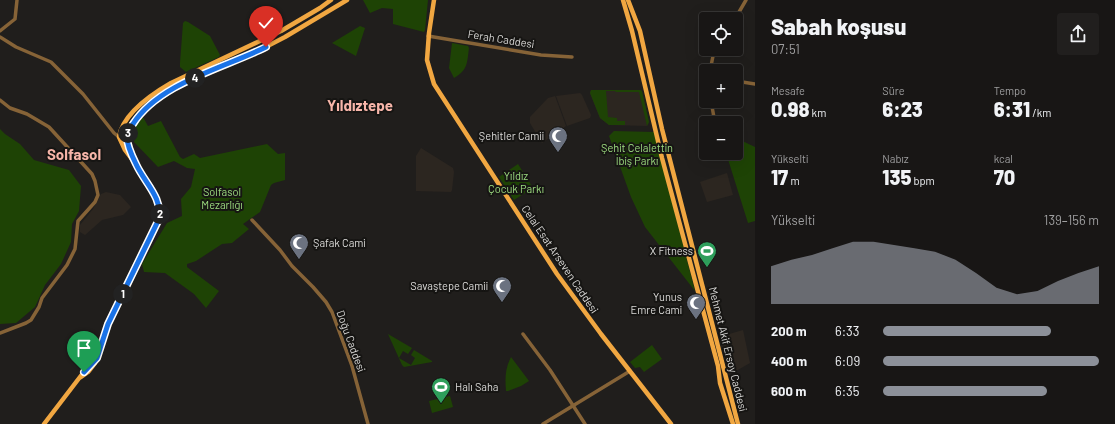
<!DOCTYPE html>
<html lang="tr">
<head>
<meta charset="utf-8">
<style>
  :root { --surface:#181615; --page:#211f1e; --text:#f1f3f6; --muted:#9f9fa0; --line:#363534; --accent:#8c9099 }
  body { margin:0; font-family:Barlow,sans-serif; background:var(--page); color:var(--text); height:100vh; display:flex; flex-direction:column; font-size:15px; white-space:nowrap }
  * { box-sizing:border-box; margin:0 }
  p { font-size:13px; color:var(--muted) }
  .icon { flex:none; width:22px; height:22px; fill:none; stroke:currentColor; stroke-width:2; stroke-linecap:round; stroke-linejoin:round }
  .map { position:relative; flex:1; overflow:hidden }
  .drawer { display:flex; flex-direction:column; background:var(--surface); width:360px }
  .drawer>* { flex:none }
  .fabs { position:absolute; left:699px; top:12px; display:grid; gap:8px }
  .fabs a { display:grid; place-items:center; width:44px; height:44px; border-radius:4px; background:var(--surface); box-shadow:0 4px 16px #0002,0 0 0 1px var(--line); font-size:20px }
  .pin { position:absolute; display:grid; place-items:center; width:34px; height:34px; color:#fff; margin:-41px -17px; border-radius:50% 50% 50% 0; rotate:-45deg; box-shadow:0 0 4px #0007 }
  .pin .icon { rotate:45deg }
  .km { position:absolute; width:20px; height:20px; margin:-10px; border-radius:50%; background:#222; color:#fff; font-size:11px; line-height:20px; text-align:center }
  .round { display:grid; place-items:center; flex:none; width:42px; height:42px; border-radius:4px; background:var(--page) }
  .headline { display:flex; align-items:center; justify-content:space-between; height:68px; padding:0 16px }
  h1 { font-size:22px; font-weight:800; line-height:30px }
  .stats { display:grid; grid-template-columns:repeat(3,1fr); gap:6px; height:68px; padding:4px 16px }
  .stats div { display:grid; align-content:center }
  .stats b { font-size:20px; font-weight:800 }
  .stats small { font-size:11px; font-weight:400 }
  .stats p { font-size:11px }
  .chart { height:112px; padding:8px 16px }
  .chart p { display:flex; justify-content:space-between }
  .chart svg { width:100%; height:72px; margin-top:4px; fill:var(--accent); opacity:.7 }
  ul { padding:0 16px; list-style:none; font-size:13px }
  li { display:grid; grid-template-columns:64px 48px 1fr; align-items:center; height:30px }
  li i { height:10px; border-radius:5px; background:var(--accent) }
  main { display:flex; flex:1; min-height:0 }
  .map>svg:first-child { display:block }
  .built { fill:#2c2620 }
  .green { fill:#1e4305 }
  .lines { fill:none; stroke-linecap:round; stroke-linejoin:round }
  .minor { stroke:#866337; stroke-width:3.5 }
  .major { stroke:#f1a741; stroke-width:4.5 }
  .route-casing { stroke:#fff; stroke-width:8 }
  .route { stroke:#1a73e8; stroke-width:5 }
  .labels { text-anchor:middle; stroke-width:4; stroke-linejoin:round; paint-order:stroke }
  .street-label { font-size:11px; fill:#dbdad8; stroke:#161513 }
  .poi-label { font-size:11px; fill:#dbdad8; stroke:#161513; text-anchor:end }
  .park-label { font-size:11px; fill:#9ddc80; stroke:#161513 }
  .district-label { font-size:15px; font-weight:bold; fill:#f8b6aa; stroke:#161513 }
</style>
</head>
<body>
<main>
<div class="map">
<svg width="755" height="424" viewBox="0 0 755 424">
  <rect width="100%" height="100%" fill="#201e1c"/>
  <!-- built -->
  <g class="built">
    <path d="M591,90H640L642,91L649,122L647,126L609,125L600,118L590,93Z"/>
    <path d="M580,93L582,95L591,115L590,118L567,126L556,96Z"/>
    <path d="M555,96L566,126L542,143L530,123V117L548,98Z"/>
    <path d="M421,148L453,168L454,172L452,190L451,192L416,191V156Z"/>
    <path d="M727,173L733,195L707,202L700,182Z"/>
    <path d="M106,192L120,195L131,207L123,215L102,220L85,235L80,232V225L93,209L101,194Z"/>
    <path d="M743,330L750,363L729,375L719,337Z"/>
  </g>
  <!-- green -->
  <g class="green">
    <path d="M363,0H428L425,30L424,32L393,24V9L382,8L370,13Z"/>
    <path d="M185,21L188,22L210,36L220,55L219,57L186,72L180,67V63L183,23Z"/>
    <path d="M360,26L365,28L356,56L332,43Z"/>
    <path d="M452,43L468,46L469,48C467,63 468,70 454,78L449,68Z"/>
    <path d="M591,90H640L642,91L649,122L647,126L639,92H616L615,91H606L608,117L617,118V121H625V125H609L600,118L590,93Z"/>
    <path d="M143,117L148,126L161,121L180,157L183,159L194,154L200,158L267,144L278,154L285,153V180L274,183L271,185L260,212L243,224L249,229L232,243L222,244L196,261L187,264V267L219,291L206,308L194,294L165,273L144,272L142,264L167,223L182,216L181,199L191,187L195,169L187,168L174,161L158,167L134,142L135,128Z"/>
    <path d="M0,129L5,134L20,144L34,160L69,170L81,186L79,211L72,224L71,242L61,264L45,285L35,307L16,323L0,324Z"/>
    <path d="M614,131L654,132L695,291L645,227L631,197L609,136Z"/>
    <path d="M736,138L755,147V221L748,223L726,153H736Z"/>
    <path d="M518,164L533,188L514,200L499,177Z"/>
    <path d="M388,334L412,348L408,354L403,351L399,358L411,365L415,358L411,355L414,350L432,361V362L404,367L402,365Z"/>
    <path d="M652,345L662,359L644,372L640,367L635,368L630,362Z"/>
    <path d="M511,357L529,381L521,386L508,391H506C505,378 505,369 511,357Z"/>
    <path d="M450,396L453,407L432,413L429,401Z"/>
  </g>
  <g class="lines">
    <!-- minor -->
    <g class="minor">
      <path d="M735,19L746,0"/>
      <path d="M0,31L15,19L17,0"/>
      <path d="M428,36L541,55L572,57"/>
      <path d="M0,37L16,47L51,62L83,94L114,133L119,137L127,139"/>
      <path d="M710,71L713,56L718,49"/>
      <path d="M736,81L755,84"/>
      <path d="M0,100L10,108L27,114L49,127L92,174L95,181L98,195L95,202L78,221L75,249L67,265L42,298L39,307L31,320L26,323L0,333"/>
      <path d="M711,101L715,123"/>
      <path d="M252,220L280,250L292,266L313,287L326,302L332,312L352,366L368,424"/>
      <path d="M523,334L550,370L585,424"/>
      <path d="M543,424L630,371"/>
    </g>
    <!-- major -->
    <g class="major">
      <path d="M434,0L429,33L427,60L434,84L557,274L601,334L671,424"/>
      <path d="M623,0L632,31L662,158L718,366L720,383L733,424"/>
      <path d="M628,0L640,31L662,129L738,424"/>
      <path d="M134,162L125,150L119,137C123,113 152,94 171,83L281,31L320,8L331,0"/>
      <path d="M81,377L88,372L95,363L108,324L159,219L160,209L157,200L136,164L127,139L129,130L137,117L147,106L158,97L184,83L250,55L285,37L347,0"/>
      <path d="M44,424L93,360L97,357"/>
    </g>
  </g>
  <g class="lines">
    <!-- route casing -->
    <g class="route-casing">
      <path id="route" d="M84,372L97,358L108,324L159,219C163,198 144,182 136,164C132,156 126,144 127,135C128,131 131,127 133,124C159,83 224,68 266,47"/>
    </g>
    <!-- route -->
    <use href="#route" class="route"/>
  </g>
  <!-- icons -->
  <defs>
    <g id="mosque-pin" transform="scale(1)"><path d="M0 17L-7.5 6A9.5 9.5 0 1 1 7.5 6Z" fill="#6b7280" stroke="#161513"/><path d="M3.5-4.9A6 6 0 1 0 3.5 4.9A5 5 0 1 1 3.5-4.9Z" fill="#fff"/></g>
    <g id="stadium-pin" transform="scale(1)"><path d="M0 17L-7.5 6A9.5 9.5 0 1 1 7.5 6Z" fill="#2e9e5b" stroke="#161513"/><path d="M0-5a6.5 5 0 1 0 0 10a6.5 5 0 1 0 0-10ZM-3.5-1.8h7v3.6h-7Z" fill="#fff"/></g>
  </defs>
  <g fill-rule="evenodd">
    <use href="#mosque-pin" x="558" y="136"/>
    <use href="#mosque-pin" x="299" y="243"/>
    <use href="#stadium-pin" x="707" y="251"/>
    <use href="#mosque-pin" x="502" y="286"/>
    <use href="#mosque-pin" x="696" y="303"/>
    <use href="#stadium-pin" x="441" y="387"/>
  </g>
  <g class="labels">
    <!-- street labels -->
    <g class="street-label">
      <text transform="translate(501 39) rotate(9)" y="4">Ferah Caddesi</text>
      <text transform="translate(560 259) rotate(56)" y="4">Celal Esat Arseven Caddesi</text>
      <text transform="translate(351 341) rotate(70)" y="4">Doğu Caddesi</text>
      <text transform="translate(728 349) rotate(76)" y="4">Mehmet Akif Ersoy Caddesi</text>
    </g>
    <!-- poi labels -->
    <g class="poi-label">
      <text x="544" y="140">Şehitler Camii</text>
      <text x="313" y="247" text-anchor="start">Şafak Cami</text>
      <text x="693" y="255">X Fitness</text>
      <text x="488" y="290">Savaştepe Camii</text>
      <text x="682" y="301">Yunus<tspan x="682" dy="13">Emre Cami</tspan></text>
      <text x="455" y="391" text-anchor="start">Halı Saha</text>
    </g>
    <!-- park labels -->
    <g class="park-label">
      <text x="637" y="152">Şehit Celalettin<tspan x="637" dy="13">İbiş Parkı</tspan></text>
      <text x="516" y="180">Yıldız<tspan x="516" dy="13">Çocuk Parkı</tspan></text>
      <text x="222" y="196">Solfasol<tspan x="222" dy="13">Mezarlığı</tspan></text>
    </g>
    <!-- district labels -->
    <g class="district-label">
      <text x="360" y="111">Yıldıztepe</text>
      <text x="74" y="160">Solfasol</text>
    </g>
  </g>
</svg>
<div class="fabs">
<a><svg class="icon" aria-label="locate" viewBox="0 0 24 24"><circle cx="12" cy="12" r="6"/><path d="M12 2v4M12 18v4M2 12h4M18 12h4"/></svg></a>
<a>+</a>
<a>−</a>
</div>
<div class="pin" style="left:84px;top:372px;background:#1e9e55"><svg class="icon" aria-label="arrive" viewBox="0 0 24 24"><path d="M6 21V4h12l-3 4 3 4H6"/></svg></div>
<div class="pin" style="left:266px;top:47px;background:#d93025"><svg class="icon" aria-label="check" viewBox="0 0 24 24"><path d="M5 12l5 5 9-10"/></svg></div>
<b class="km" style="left:123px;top:294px">1</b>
<b class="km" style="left:160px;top:214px">2</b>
<b class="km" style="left:128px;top:133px">3</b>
<b class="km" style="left:195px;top:78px">4</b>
</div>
<section class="drawer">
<div class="headline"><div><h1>Sabah koşusu</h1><p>07:51</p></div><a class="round"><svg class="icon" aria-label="share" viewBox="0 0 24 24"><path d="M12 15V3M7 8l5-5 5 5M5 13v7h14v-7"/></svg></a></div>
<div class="stats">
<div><p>Mesafe</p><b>0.98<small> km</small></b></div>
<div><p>Süre</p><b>6:23</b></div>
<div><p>Tempo</p><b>6:31<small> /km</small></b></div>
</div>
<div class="stats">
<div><p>Yükselti</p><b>17<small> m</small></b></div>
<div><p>Nabız</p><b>135<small> bpm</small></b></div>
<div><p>kcal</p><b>70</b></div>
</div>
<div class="chart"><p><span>Yükselti</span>139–156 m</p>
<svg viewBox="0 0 160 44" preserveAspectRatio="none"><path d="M0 44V21L10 17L20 14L30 10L40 6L50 6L60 8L70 10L80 12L90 17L100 25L110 34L120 38L130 36L140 30L150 25L160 21V44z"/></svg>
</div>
<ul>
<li><b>200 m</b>6:33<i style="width:78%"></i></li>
<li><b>400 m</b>6:09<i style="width:100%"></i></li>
<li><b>600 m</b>6:35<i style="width:76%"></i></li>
</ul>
</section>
</main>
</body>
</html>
